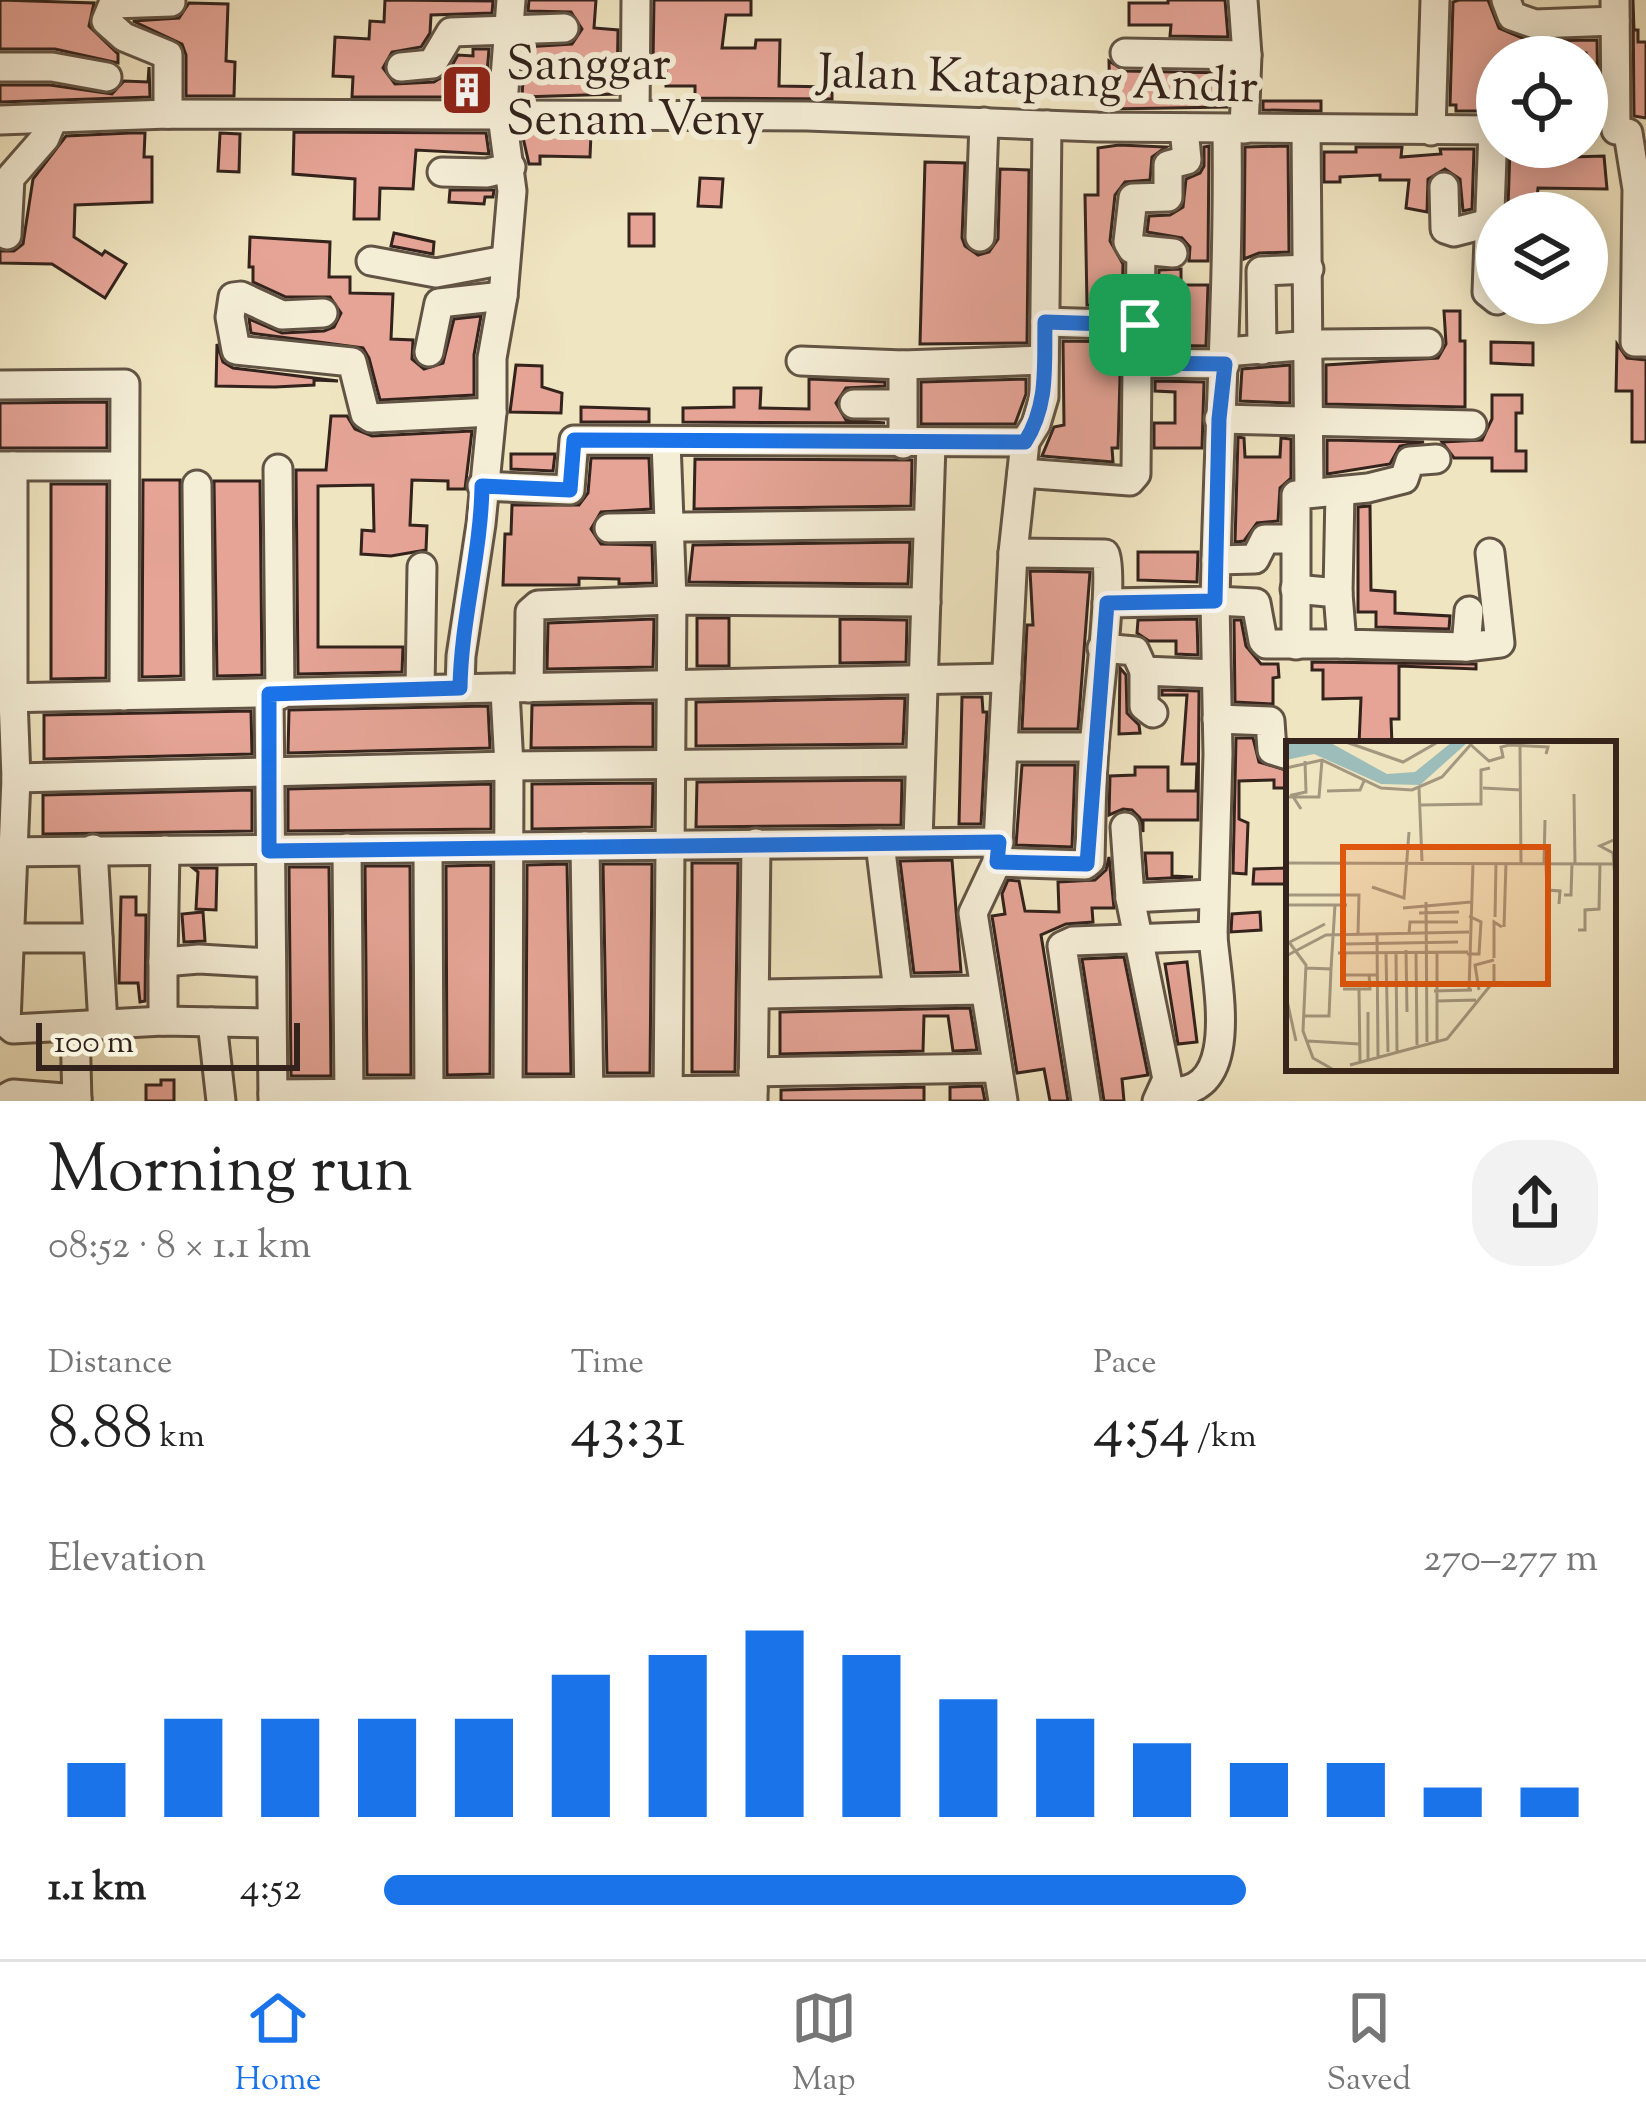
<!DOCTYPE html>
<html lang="en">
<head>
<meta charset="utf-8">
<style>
  :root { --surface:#fff; --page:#f2f2f2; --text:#222; --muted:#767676; --line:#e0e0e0; --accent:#1a73e8 }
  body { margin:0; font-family:"Sorts Mill Goudy",serif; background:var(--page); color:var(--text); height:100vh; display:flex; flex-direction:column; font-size:45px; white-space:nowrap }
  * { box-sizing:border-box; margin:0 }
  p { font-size:39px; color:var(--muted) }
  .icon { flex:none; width:66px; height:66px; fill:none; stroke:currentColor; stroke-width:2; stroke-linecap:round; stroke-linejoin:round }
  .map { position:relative; height:1101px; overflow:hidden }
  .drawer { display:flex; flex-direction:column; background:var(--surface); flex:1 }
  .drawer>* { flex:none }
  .buttons { position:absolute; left:1476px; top:36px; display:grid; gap:24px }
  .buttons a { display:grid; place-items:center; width:132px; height:132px; border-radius:50%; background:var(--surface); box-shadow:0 6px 30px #0003; font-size:60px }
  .scale { position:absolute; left:36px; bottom:30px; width:264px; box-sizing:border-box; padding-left:12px; border:6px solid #33231c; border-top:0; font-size:33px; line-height:42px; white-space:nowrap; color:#33231c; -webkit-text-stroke:9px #f5eed7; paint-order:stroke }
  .pin { position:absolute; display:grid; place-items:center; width:102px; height:102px; color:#fff; margin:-51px; border-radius:24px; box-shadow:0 6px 18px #0006 }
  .round { display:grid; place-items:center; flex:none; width:126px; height:126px; border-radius:48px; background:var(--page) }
  .headline { display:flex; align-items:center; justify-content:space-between; height:204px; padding:0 48px }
  h1 { font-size:66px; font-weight:600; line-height:90px }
  .stats { display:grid; grid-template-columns:repeat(3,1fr); gap:18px; height:204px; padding:12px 48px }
  .stats div { display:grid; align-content:center }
  .stats b { font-size:60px; font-weight:600 }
  .stats small { font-size:33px; font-weight:400 }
  .stats p { font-size:33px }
  .chart { height:336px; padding:24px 48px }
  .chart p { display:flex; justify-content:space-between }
  .chart svg { width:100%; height:216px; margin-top:12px; stroke:var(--accent); stroke-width:6 }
  ul { padding:0 48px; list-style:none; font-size:39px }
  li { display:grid; grid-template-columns:192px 144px 1fr; align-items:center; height:90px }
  li i { height:30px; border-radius:15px; background:var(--accent) }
  .tab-bar { display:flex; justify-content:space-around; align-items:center; height:168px; border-top:3px solid var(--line); background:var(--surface); font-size:33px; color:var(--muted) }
  .tab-bar a { display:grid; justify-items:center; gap:6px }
  .tab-bar .on { color:var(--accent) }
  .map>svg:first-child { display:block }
  .building { fill:#e5a496; stroke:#33231c; stroke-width:3 }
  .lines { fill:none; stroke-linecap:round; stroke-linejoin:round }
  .minor-casing { stroke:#625445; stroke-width:33 }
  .minor { stroke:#f5eed7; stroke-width:27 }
  .route-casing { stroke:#fff; stroke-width:24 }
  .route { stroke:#1a73e8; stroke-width:15 }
  .labels { text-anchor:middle; stroke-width:12; stroke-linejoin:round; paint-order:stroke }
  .poi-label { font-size:48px; fill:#33231c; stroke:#f5eed7; text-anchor:start }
  .street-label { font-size:48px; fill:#33231c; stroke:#f5eed7 }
  .inset-road { fill:none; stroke:#a4977f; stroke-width:3 }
  .view { fill:#df560d; fill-opacity:0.15; stroke:#df560d; stroke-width:6 }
  .inset-edge { fill:none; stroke:#33231c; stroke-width:6 }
</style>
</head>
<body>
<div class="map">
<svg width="1646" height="1101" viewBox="0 0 1646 1101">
  <rect width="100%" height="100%" fill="#f0e5c1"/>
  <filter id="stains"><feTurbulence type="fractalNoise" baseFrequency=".00167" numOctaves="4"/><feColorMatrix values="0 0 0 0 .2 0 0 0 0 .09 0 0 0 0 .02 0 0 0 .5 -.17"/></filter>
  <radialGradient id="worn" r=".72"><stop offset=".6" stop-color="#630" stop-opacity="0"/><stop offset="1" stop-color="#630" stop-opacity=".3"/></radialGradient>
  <!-- building -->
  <g class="building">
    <path d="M0,0L94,3L89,26L118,54V63L55,49H0Z"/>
    <path d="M385,0L493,1L492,13L431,15L430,33L421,47L392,52L383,68L395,84L434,82L447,74L458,55L473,56V49H489L485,97H352L353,77L333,76L335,37L369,39L370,21L384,22Z"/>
    <path d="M529,0H596L594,28L618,30L617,94L522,97L525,47L572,44L582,29L571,12L528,11Z"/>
    <path d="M654,0H751V15H726L722,48H755L756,40H780L779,86L832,87V99L695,98V86H666V62L653,63Z"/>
    <path d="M1168,0H1225L1228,37L1170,36L1171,25H1129V3H1168Z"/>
    <path d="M1459,0H1488L1499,28L1529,41L1597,40L1598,106L1587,104L1586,53L1533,52L1534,57H1497V106H1490L1489,111H1456V105H1450L1453,2Z"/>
    <path d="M1633,0L1634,30H1638V42H1646V118L1634,116Z"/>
    <path d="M189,3L228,4L226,61L235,62L234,96H186V55L182,44L133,21L179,18Z"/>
    <path d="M1109,61L1125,71L1228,73L1227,107L1110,109Z"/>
    <path d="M149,67L150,97L0,102V85H50L112,94L124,81L148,82Z"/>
    <path d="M1263,101H1321V111L1263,110Z"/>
    <path d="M294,132L486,133L489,154L416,150L413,189L380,188L379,219H354L355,179L293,174Z"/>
    <path d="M130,133H145L144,157H152V202L75,205L74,237L102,255L105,251L126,264L105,298L52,264L0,263V251H14L23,244L33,179L66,136Z"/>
    <path d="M220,133L240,134L239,172L218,171Z"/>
    <path d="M522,133H591L590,157L540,156V164H529Z"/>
    <path d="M1119,145L1166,147L1152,157L1150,180L1125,182L1115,195L1110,241L1123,264L1122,306L1087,305L1085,195H1098V148Z"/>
    <path d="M1209,146L1208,261H1189L1190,247L1182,238L1147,232L1149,216L1170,215L1183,207L1186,179L1200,173L1204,166V147Z"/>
    <path d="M1288,146L1289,252L1259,253L1244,259L1245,147Z"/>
    <path d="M1356,147H1402L1401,157L1441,154L1440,149H1474L1472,209L1463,211L1460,179L1445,169L1428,179L1427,212L1406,208L1409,180H1380V175L1340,177V182H1324V152H1356Z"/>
    <path d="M1510,147H1538V154L1570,157L1604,156L1607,189L1538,188L1536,208H1508Z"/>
    <path d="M925,162L965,163L962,238L965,246L978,255L989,252L998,239L1000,169L1029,170L1027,343L920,344Z"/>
    <path d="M700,178L723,179L721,207L698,206Z"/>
    <path d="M450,190H494L493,197H485L484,204L449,202Z"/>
    <rect x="629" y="214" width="25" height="32"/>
    <path d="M394,233L434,242L433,254L391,246Z"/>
    <path d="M250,237L330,242L329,277H350V293L393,294L391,339L413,340L412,359L424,369L443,363L454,319L481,316L474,355V395L380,400L369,358L363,348L251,333L249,319L282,333L324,331L334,327L341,313L330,297H286L253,282V267H249Z"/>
    <path d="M1181,269V285H1208L1206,346L1156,345L1159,270Z"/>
    <path d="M1444,311H1460V341H1465V407L1326,404V365L1438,358L1446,344Z"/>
    <path d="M1063,341L1121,342L1118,448H1112L1113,462L1042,456L1054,427L1064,425Z"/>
    <path d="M1491,342L1533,343V365L1491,363Z"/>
    <path d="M217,344L223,362L233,368L338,381L314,380V385L275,387L216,386Z"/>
    <path d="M1617,344L1627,358L1646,360V442H1632V391H1616Z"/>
    <path d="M516,365L542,366V387L562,393L561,413L510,412Z"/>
    <path d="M1290,365V403L1240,401L1242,369Z"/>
    <path d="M809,379L885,382V386L846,388L836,403L846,420L885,423L683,422V408L734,407V388H761L760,408L809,409Z"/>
    <path d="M1026,379V394L1015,424H921V382Z"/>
    <path d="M1155,381L1204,382L1202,448H1154V423H1175V392L1155,391Z"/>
    <path d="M1492,395H1522V413H1516V451H1526V471H1492V458H1454L1442,442L1482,440L1492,419Z"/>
    <path d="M107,402V448H0V403Z"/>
    <path d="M581,407L649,409V422H581Z"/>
    <path d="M331,416H347L355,429L372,436L472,431L465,489H448V481L412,480L410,525L427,526L426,550L391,556L361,554L362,530L374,531L373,485L318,486V647H403L402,672L298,674L296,470H326Z"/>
    <path d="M1238,437L1244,438L1245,457H1280L1281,438L1291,439V478L1280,488L1278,521L1257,523L1244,541L1235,542Z"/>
    <path d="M1327,440L1424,442L1400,446L1390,464L1327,474Z"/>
    <path d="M511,454H555L553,471L511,469Z"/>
    <path d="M591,458H649L651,509L601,512L591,529L601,544L652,545L653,583L619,584V579L579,578V585H503L505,534H511L512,505H579L588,493Z"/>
    <path d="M695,459L912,460L911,506L694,509Z"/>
    <path d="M143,480H180L181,676L142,677Z"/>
    <path d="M214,481H260L262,675L217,676Z"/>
    <path d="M51,484H107L106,678L51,679Z"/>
    <path d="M1370,506L1371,590L1395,592V613L1450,616L1449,629L1376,627V612H1358V507Z"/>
    <path d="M910,542L908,584L689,582L693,545Z"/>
    <path d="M1138,552H1198L1197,582L1138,580Z"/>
    <path d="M1030,571L1090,572L1078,729H1022L1027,625H1033Z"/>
    <rect x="697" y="618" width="32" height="48"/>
    <path d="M654,619L653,667L547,669L548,623Z"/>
    <path d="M840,619L907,620L906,662L840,663Z"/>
    <path d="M1197,619L1198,655L1176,654V641H1149L1137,633L1138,620Z"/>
    <path d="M1234,620H1241L1246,646L1261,664H1278L1279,677L1273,678V704L1235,702Z"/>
    <path d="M1312,662L1476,664V669L1399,666V719H1391L1392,744H1359L1361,698L1323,699V670H1312Z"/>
    <path d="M1120,668L1126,675L1127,713L1139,725L1140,733L1119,734Z"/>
    <path d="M1162,690L1199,691L1198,820H1143V832L1140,818L1132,810L1123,809L1109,815L1110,776L1135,775V767H1168V791H1196L1197,764H1182L1187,695H1162Z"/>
    <path d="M962,697H982L983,712H987L981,824H959Z"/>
    <path d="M905,698L903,744L696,746V702Z"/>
    <path d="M653,703V747L531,748L532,705Z"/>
    <path d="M488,706L490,748L288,753L289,710Z"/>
    <path d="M251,711L252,754L44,759V715Z"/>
    <path d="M1236,738H1253L1259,762L1289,771V788H1274V780L1239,781V819L1248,823L1246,874L1233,873Z"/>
    <path d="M1022,765H1075L1072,847L1016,845Z"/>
    <path d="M902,780L901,825L696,827L697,782Z"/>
    <path d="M653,783L652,827L532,829V784Z"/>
    <path d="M491,784V829L288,831V789Z"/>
    <path d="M252,790V831L43,834V795Z"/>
    <path d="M1145,853H1172V876L1193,877L1147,879Z"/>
    <path d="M1109,857L1114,908H1092L1093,922L1066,924L1041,935L1068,1101H1050L1044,1069L1017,1073L992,916L1005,914L1002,894L1008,880L1019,881L1025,911L1059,912L1058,882L1095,880L1106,870Z"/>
    <path d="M952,860L961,972L914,973L900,861Z"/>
    <path d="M692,863H738L735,1072H692Z"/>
    <path d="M567,864L571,1074H526L527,865Z"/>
    <path d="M603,864H652L650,1073H607Z"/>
    <path d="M491,865L490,1074L447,1075L446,866Z"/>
    <path d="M365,866H410L411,1075H367Z"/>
    <path d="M289,867H329L331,1076H291Z"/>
    <path d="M193,868H217L216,910L196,909L198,872Z"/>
    <path d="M1289,868V884H1253L1254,869Z"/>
    <path d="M121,897H136V915H146L145,1001L140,1002L138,983H119Z"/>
    <path d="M203,912L205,941L184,942L182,914Z"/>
    <path d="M1260,912L1261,930L1231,932L1232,914Z"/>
    <path d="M1124,957L1148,1075L1122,1079L1124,1101H1104L1082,959Z"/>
    <path d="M1187,962L1197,1042L1178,1044L1165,964Z"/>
    <path d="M970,1008L977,1050L953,1051L948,1016H924L923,1051L780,1054V1012Z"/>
    <path d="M161,1080H174V1101H146V1085H161Z"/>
    <path d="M982,1086L985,1101H950V1087Z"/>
    <path d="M924,1087V1101H781V1090Z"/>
  </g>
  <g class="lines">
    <!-- minor casing -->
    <g class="minor-casing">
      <g id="minor">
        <path d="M1243,0L1247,55L1244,129"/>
        <path d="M1506,0L1512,16L1535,24L1615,21"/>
        <path d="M1615,0L1616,130"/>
        <path d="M1125,53L1247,55"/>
        <path d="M0,67H52L107,77"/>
        <path d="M401,67L432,64L451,32L564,28"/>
        <path d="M168,114V55L124,37L106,21L113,4L171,2"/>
        <path d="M635,116L636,0"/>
        <path d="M0,120L168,114L807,116L1097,127L1497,130"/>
        <path d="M1306,129L1309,491"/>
        <path d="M1493,130L1487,292L1497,300"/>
        <path d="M1431,131L1435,0"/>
        <path d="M1628,133L1637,189L1635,342H1646"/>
        <path d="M442,172L487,173L511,167"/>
        <path d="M1444,187L1445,229L1454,232L1489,223"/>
        <path d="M7,235L10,178L45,138L53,119"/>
        <path d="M980,237L984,122"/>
        <path d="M1173,253L1132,249L1128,242L1133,198L1168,197V165L1187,160L1184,128"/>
        <path d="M371,261L436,273L505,260"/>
        <path d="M323,313L282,315L241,296L233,297L230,317L236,350L352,362L365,414L371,418L492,412V358L503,296L512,191L502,116L511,0"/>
        <path d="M1045,322L1140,325L1137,363L1225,364"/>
        <path d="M1140,325L1141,251"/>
        <path d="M1262,350L1261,271L1309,269"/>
        <path d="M429,352L439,303L503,296"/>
        <path d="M1225,352L1324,344L1428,343"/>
        <path d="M801,361L903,365L1044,360"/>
        <path d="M903,365V444"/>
        <path d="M0,385L125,384L124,696"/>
        <path d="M854,404H901"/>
        <path d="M1219,419L1472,425"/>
        <path d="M666,442L672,600L668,1101"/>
        <path d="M0,466H124"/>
        <path d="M13,466V698L16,778L6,1023L13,1029L163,1021L270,1023"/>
        <path d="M278,469L280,695"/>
        <path d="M1022,473L1130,481L1136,474L1137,363"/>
        <path d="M197,485L199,692"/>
        <path d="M482,486L570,490L574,440L1025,442"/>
        <path d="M609,528L928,524"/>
        <path d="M1216,560C1220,416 1229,273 1227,129"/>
        <path d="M1295,589L1338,593L1342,644L1466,647L1469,611"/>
        <path d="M1338,593L1340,492"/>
        <path d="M1107,603L1215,601L1216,560L1255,559L1265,539H1295"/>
        <path d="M1296,645V495L1368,488L1404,479L1410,461L1436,459"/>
        <path d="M1466,647L1500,643L1490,553"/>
        <path d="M1102,648L1135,651L1144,671L1216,674"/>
        <path d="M1144,671V706L1153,713"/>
        <path d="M460,688L461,656L481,524L492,412"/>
        <path d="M529,688L530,612L538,605L672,600L926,602"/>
        <path d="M420,689L422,567"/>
        <path d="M505,691L509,766L508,1101"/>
        <path d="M269,694L273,1101"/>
        <path d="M0,698L1007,678"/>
        <path d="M1217,719L1270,721L1272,750L1285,754"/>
        <path d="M1005,747H1094"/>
        <path d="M16,778L509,766L920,762"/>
        <path d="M1125,827L1130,898L1167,1079L1157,1101"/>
        <path d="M918,841L931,444"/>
        <path d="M880,843L898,991"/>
        <path d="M585,846L589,1101"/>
        <path d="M347,848L349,1101"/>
        <path d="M93,849L103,1025"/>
        <path d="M428,849L429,1101"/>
        <path d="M0,852L999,842"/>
        <path d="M997,862L1085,865L1090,861C1091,824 1091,786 1094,749C1096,712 1115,578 1105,554L1013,553"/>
        <path d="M1130,898L1212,894"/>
        <path d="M0,938H98"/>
        <path d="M163,962L165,850"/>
        <path d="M755,994L984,990"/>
        <path d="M163,1021V962L199,959L270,963"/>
        <path d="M212,1022L221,1101"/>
        <path d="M75,1027L77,1101"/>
        <path d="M753,1072L997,1068"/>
        <path d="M1164,1091C1245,1101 1216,982 1213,936"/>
        <path d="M273,1094L753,1090"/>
        <path d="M0,1101L13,1094L77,1099"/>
        <path d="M753,1101L756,843"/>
        <path d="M1003,1101L973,913L997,862L1013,553L1025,442L1036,424L1044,397L1047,125"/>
        <path d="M1086,1101L1062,946L1073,941L1213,936L1218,754L1215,601L1256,603L1263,641L1266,644H1342"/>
      </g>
    </g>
    <!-- minor -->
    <use href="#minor" class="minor"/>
  </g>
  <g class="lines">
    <!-- route casing -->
    <g class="route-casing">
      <path id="route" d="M1045,322L1140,325L1137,363L1225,364L1219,419L1215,601L1107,603L1087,864L997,862L999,842L269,851V694L460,688C461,620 481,554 482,486L570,490L574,440L1025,442C1049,404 1044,365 1045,322Z"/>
    </g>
    <!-- route -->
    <use href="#route" class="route"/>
  </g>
  <!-- icons -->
  <defs>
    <g id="building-square" transform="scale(2.7)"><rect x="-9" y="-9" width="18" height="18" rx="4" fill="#8f2418" stroke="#f5eed7"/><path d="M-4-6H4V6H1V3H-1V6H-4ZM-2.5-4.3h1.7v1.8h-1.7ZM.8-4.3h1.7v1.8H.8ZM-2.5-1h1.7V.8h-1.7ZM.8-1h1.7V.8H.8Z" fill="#fff"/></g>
  </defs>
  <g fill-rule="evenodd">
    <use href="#building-square" x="467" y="90"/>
  </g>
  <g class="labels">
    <!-- poi labels -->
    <g class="poi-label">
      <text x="506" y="79">Sanggar<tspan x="506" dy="55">Senam Veny</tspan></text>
    </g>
    <!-- street labels -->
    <g class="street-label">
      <text transform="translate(1038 77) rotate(2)" y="17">Jalan Katapang Andir</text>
    </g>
  </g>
  <!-- overview -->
  <g transform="translate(1286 741)">
    <rect width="330" height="330" fill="#f0e5c1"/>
    <path d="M43,1L101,33L129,31L166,1H182L134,44L95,43L28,13L0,19V3Z" fill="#9cbdb9"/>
    <path class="inset-road" d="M60,1L117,21L152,1M185,4L203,20L217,16L215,6L223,4L262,6L260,13M234,6L235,122M0,27L36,19L95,47L126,49L156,36L187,1M133,47L136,120M197,47L235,49M41,50L74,49L78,40M288,53L289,123M0,56H33L36,19M135,64L195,63V29L204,27M15,68L6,54L20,51L19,20M330,98L314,105L327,112L330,150M0,122L330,123M258,122L259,79M260,123L261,149L274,150L273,163M86,146L118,157L123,91M1,154H73L72,193M278,154H285L286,122M140,161L141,301M1,164H61M117,167L185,161M133,172L173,171M209,176L210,122M218,186L220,122M292,189H299V169L313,168L314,123M123,192L124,181H172M91,193L92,316M3,201L20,224L17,290L27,317L48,329M2,202L39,183M59,203L172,201M120,209L121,271M59,211L58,234H91M130,211L131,304M52,212L182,211M100,212L102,311M110,212L111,310M181,213H193L195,181L183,175M0,215L40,194L183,191M208,217V181L216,186M45,228L49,164M57,248H84L83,233M73,249L74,320M183,249L187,122M193,249L189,224L208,219M148,250L186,249M0,255L10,300M151,260L190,259M82,271V318M17,275H43L45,228L20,227M22,300L73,303M151,300V211M64,324L161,298L208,240V223"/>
    <path class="view" d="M57,106H262V243H57Z"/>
    <rect width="330" height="330" class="inset-edge"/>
  </g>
  <rect width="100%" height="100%" filter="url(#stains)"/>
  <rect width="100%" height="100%" fill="url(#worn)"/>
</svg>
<div class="buttons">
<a><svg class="icon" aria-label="locate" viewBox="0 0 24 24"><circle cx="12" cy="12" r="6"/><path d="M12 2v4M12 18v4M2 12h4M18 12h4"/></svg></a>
<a><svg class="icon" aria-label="layers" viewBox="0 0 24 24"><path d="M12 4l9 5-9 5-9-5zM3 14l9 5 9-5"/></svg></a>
</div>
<div class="scale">100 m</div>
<div class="pin" style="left:1140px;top:325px;background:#1e9e55"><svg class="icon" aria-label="arrive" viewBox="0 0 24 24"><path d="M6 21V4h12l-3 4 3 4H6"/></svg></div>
</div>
<section class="drawer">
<div class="headline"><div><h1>Morning run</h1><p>08:52 · 8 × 1.1 km</p></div><a class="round"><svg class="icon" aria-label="share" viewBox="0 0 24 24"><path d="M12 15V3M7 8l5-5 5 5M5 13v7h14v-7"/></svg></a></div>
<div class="stats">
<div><p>Distance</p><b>8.88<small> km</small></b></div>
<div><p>Time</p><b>43:31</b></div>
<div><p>Pace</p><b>4:54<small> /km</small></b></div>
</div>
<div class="chart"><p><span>Elevation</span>270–277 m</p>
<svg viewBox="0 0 160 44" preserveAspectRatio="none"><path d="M5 44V33M15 44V24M25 44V24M35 44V24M45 44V24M55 44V15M65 44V11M75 44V6M85 44V11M95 44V20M105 44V24M115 44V29M125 44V33M135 44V33M145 44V38M155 44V38"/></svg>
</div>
<ul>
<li><b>1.1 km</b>4:52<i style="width:71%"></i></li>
</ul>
</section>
<nav class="tab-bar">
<a class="on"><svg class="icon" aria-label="home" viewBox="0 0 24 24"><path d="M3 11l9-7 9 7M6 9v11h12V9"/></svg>Home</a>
<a><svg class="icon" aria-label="map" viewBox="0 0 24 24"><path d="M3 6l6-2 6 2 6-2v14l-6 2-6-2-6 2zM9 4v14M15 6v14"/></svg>Map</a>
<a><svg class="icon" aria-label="saved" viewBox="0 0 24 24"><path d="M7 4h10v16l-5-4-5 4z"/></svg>Saved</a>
</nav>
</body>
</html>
